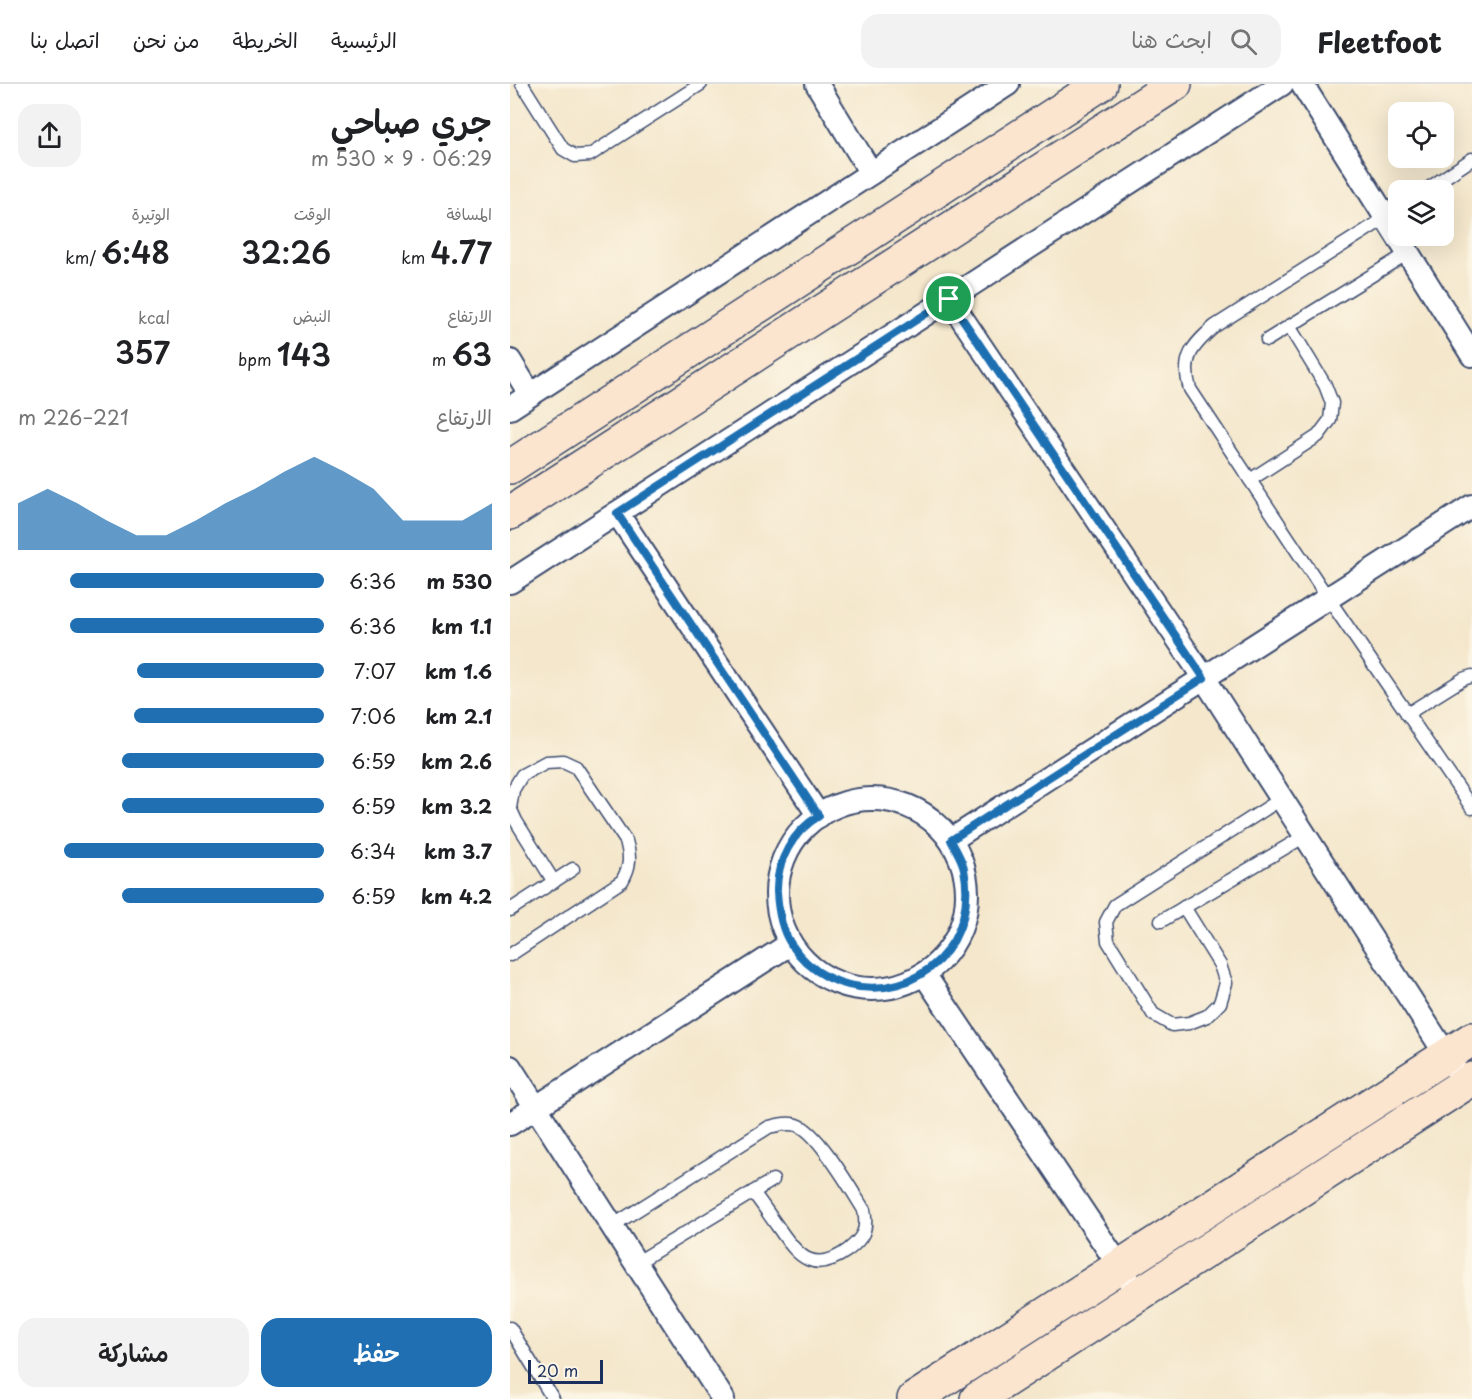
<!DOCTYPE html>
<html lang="ar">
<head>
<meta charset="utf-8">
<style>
  :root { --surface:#fff; --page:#f2f2f2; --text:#202124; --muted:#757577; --line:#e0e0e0; --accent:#1f6fb2 }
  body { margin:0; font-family:"Playpen Sans","Playpen Sans Arabic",sans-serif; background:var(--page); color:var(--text); direction:rtl; height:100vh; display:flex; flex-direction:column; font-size:22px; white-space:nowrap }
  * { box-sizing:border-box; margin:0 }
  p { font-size:20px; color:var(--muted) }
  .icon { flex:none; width:33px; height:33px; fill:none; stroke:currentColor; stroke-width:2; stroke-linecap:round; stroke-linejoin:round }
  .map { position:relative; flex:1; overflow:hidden; direction:ltr }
  .drawer { display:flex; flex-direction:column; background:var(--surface); width:510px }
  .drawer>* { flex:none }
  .buttons { position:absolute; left:878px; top:18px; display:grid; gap:12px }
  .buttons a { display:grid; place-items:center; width:66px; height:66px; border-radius:12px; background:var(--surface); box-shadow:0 6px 24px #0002; font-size:30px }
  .scale { position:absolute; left:18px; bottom:15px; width:75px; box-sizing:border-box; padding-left:6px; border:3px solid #1b2f5e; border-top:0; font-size:16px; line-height:21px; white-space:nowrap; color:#1b2f5e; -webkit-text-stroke:4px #fcf5e5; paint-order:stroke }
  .pin { position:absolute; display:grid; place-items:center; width:51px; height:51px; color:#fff; margin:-26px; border:3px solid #fff; border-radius:50%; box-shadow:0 2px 6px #0007 }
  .round { display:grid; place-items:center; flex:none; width:63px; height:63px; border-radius:18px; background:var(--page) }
  .overview { display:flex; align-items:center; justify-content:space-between; height:102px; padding:0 18px }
  h1 { font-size:33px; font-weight:600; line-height:45px }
  .figures { display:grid; grid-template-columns:repeat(3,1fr); gap:9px; height:102px; padding:6px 18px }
  .figures div { display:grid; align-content:center }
  .figures b { font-size:30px; font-weight:600 }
  .figures small { font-size:16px; font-weight:400 }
  .figures p { font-size:16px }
  .chart { height:168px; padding:12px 18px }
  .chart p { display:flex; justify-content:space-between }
  .chart svg { width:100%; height:108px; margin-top:6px; fill:var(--accent); opacity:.7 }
  .primary-button { display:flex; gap:12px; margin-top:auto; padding:12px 18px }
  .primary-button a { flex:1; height:69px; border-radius:18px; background:var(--accent); color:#fff; font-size:24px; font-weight:600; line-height:69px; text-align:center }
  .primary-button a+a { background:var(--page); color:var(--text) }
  ul { padding:0 18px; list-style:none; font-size:20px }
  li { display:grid; grid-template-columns:96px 72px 1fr; align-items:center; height:45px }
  li i { height:15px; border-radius:8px; background:var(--accent) }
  header { display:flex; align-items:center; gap:36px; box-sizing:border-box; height:84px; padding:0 30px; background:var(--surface); border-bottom:2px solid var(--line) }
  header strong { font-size:28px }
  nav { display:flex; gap:33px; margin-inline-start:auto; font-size:21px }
  .search { width:420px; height:54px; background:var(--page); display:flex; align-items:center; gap:15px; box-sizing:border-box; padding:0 21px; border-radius:18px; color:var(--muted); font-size:22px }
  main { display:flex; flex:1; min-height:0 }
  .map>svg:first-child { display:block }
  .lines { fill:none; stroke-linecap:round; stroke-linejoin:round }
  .lane-casing { stroke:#3c4b6e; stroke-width:15 }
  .street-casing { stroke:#3c4b6e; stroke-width:26 }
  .secondary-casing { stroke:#3c4b6e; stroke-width:36 }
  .lane { stroke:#fff; stroke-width:12 }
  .street { stroke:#fff; stroke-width:22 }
  .secondary { stroke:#fce5cf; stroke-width:33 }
  .route-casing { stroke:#fff; stroke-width:12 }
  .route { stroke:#1f6fb2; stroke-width:8 }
</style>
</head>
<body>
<header>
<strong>Fleetfoot</strong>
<div class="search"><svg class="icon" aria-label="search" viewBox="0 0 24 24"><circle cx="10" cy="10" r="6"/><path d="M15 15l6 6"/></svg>ابحث هنا</div>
<nav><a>الرئيسية</a><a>الخريطة</a><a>من نحن</a><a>اتصل بنا</a></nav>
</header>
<main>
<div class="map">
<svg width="962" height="1315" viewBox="0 0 962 1315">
  <rect width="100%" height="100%" fill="#fcf5e5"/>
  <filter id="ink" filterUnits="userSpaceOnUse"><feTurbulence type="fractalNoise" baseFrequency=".0167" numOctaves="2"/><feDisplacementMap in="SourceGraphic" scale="12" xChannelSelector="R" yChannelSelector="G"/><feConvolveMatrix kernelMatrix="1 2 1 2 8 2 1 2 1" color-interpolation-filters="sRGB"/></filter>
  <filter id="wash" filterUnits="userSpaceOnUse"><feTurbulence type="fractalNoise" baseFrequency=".008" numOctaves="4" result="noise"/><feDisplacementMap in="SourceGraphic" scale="24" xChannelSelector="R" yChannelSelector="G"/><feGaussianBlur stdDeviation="1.35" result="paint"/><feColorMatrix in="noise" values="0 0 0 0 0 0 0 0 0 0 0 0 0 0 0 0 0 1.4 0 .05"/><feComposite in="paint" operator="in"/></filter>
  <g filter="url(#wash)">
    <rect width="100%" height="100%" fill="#f4e7cc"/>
  </g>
  <g filter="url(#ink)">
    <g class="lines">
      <!-- lane casing -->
      <g class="lane-casing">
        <g id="lane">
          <path d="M12,0L53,65L65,72L80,71L191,0"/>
          <path d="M916,106L962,75"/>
          <path d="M888,126L705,242C682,262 671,274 680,305L818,514L962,724"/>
          <path d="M757,256L898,169"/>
          <path d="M740,396L808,352L820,336L822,319L815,301L779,242"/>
          <path d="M897,630L953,595L962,592"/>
          <path d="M674,823L710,881L716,899L710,919L697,932L679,939L662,941L643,930L598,857L596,838L605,821L771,715"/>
          <path d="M0,826L63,785"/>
          <path d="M651,837L795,752"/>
          <path d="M0,871L112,797C120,783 121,774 116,757L66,683L53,677L36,678L12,691L3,706L0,724L6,737L44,798"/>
          <path d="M102,1142L259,1043C268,1041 278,1038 287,1041C307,1046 342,1107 354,1126C358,1146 353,1154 338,1166C305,1190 289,1174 270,1146C261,1133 252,1120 243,1108"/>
          <path d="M126,1179L263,1096"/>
          <path d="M0,1244L43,1315"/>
        </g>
      </g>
      <!-- street casing -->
      <g class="street-casing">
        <g id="street">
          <path d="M307,0L361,89"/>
          <path d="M792,0L962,271"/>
          <path d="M439,215L694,594L944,983"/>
          <path d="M0,277L20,310"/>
          <path d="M0,324L498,0"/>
          <path d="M107,429L309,732"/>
          <path d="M0,498L772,0"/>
          <circle cx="362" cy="810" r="95"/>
          <path d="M441,756L962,422"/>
          <path d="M414,890L618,1195"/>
          <path d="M0,983L213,1315"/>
          <path d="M0,1040L280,860"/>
        </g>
      </g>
      <!-- secondary casing -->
      <g class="secondary-casing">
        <g id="secondary">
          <path d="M0,383L591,0"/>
          <path d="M0,429L665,0"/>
          <path d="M404,1315L962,955"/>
          <path d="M467,1315L962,995"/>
        </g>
      </g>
      <!-- lane -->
      <use href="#lane" class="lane"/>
      <!-- street -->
      <use href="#street" class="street"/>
      <!-- secondary -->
      <use href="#secondary" class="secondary"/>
    </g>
  </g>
  <g class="lines" filter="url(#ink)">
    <!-- route casing -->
    <g class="route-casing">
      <path id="route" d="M439,215L694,594L441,756C445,765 452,775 454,785C459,810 456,834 444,856C409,918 320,920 281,860C271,845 268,826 267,808C266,778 283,747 309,732L107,429Z"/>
    </g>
    <!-- route -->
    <use href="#route" class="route"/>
  </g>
</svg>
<div class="buttons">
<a><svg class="icon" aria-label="locate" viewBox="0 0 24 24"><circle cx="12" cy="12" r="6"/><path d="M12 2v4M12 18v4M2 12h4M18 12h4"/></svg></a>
<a><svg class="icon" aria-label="layers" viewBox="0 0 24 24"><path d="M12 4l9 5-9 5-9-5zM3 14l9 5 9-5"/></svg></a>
</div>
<div class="scale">20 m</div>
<div class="pin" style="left:439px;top:215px;background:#1e9e55"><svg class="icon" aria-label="arrive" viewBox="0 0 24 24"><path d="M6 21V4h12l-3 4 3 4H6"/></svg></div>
</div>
<section class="drawer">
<div class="overview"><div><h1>جري صباحي</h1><p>06:29 · 9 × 530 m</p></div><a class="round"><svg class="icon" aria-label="share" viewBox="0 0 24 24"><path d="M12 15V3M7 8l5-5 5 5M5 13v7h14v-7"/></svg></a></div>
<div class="figures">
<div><p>المسافة</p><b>4.77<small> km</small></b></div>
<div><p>الوقت</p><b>32:26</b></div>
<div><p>الوتيرة</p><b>6:48<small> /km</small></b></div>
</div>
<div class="figures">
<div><p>الارتفاع</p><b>63<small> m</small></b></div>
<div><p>النبض</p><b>143<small> bpm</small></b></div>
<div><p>kcal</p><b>357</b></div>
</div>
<div class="chart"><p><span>الارتفاع</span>221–226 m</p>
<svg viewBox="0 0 160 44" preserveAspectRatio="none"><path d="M0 44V25L10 19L20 25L30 32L40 38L50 38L60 32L70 25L80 19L90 12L100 6L110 12L120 19L130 32L140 32L150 32L160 25V44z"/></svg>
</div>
<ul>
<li><b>530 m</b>6:36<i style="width:83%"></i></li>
<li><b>1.1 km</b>6:36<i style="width:83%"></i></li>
<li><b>1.6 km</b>7:07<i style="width:61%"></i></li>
<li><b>2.1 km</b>7:06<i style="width:62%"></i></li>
<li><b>2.6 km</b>6:59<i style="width:66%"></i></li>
<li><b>3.2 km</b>6:59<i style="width:66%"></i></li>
<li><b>3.7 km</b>6:34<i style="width:85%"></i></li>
<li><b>4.2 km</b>6:59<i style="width:66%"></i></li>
</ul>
<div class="primary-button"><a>حفظ</a><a>مشاركة</a></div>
</section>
</main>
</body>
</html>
